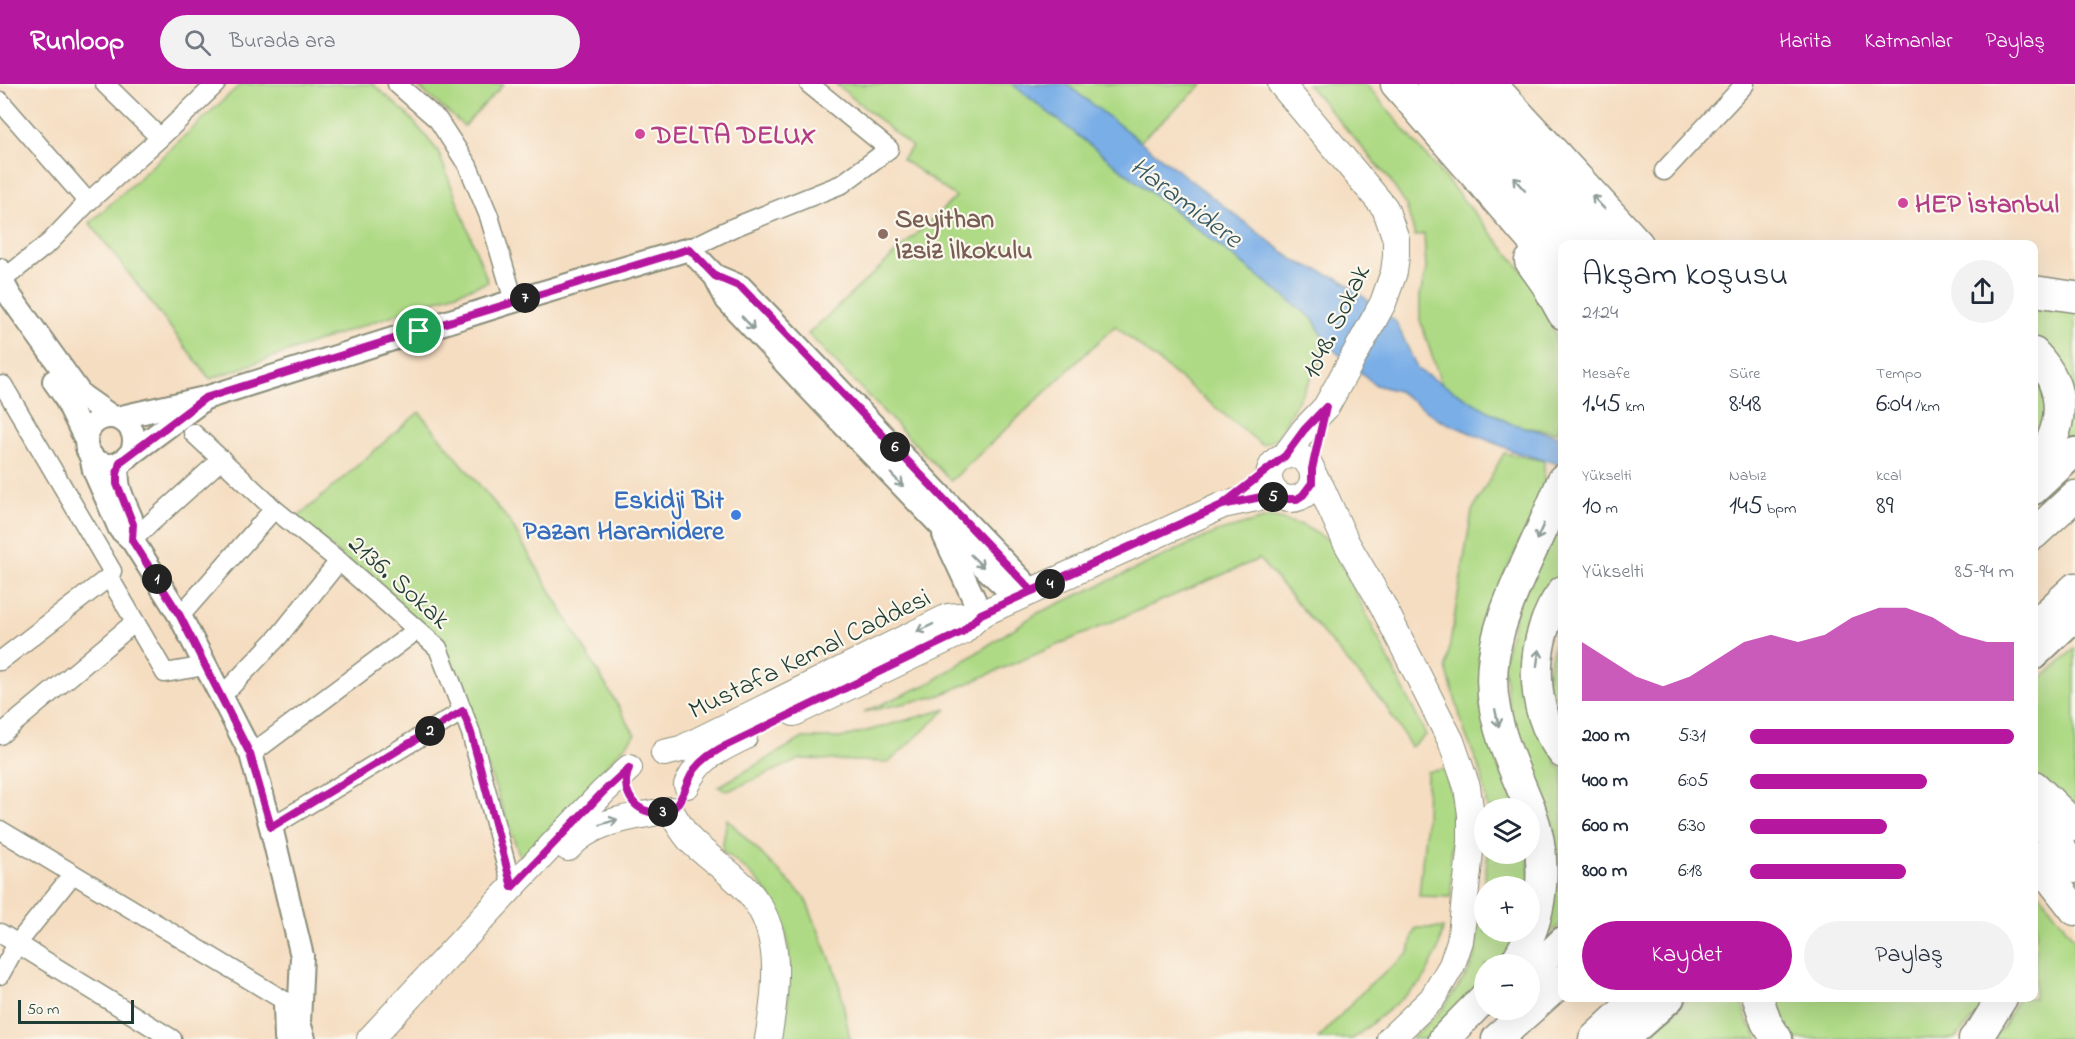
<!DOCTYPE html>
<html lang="tr">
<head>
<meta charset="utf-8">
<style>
  :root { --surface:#fff; --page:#f2f2f3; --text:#1f2937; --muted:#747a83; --accent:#b5179e }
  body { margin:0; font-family:"Indie Flower",sans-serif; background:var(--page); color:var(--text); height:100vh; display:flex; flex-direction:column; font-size:22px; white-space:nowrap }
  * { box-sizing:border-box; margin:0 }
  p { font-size:20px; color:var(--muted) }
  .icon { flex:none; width:33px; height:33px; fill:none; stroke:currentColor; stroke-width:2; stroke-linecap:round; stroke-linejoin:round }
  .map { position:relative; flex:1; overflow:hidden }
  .panel { position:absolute; left:1558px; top:156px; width:480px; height:762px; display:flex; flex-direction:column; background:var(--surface); border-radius:12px; box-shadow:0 6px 24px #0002 }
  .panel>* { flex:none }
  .buttons { position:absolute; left:1474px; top:714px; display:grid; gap:12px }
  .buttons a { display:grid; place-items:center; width:66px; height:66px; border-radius:50%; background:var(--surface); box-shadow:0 6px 24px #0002; font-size:30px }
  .scale { position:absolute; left:18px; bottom:15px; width:116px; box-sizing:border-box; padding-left:6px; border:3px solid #1f3d34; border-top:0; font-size:16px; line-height:21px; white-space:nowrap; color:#1f3d34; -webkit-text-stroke:4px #fbf7ec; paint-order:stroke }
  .pin { position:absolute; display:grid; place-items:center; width:51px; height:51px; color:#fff; margin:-26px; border:3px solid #fff; border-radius:50%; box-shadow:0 2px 6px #0007 }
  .km { position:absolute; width:30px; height:30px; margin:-15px; border-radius:50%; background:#222; color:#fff; font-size:16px; line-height:30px; text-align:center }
  .round { display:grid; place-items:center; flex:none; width:63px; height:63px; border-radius:32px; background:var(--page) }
  .head { display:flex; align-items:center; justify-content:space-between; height:102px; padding:0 24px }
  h1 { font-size:33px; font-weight:600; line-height:45px }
  .metrics { display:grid; grid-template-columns:repeat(3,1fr); gap:9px; height:102px; padding:6px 24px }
  .metrics div { display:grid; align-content:center }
  .metrics b { font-size:26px; font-weight:600 }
  .metrics small { font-size:16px; font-weight:400 }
  .metrics p { font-size:16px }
  .chart { height:168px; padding:12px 24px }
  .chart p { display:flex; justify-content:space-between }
  .chart svg { width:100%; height:108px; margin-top:6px; fill:var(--accent); opacity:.7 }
  .cta { display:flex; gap:12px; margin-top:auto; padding:12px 24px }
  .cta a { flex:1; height:69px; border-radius:36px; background:var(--accent); color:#fff; font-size:24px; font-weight:600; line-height:69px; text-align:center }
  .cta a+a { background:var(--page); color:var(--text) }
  ul { padding:0 24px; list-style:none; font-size:20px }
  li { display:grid; grid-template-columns:96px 72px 1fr; align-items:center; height:45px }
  li i { height:15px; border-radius:8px; background:var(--accent) }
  header { display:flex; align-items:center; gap:36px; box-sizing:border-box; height:84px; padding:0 30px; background:var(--accent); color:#fff }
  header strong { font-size:28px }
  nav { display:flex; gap:33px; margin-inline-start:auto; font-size:21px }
  .search { width:420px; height:54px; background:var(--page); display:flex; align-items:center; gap:15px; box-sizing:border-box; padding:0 21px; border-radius:33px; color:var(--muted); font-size:22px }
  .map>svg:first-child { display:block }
  .green { fill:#afda85; stroke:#678c5c; stroke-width:1.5 }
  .water { fill:#7aaee7; stroke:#4c768e; stroke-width:1.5 }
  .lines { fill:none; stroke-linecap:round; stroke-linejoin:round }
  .minor-casing { stroke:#8a8d7a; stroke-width:21 }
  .tertiary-casing { stroke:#8a8d7a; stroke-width:26 }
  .secondary-casing { stroke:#8a8d7a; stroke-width:28 }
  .primary-casing { stroke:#8a8d7a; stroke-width:32 }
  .trunk-casing { stroke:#8a8d7a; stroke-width:33 }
  .minor { stroke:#fff; stroke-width:18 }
  .tertiary { stroke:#fff; stroke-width:22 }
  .secondary { stroke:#fff; stroke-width:26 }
  .primary { stroke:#fff; stroke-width:28 }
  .trunk { stroke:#fff; stroke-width:30 }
  .oneway { stroke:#8f9e9a }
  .route-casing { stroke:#fff; stroke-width:12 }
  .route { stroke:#b5179e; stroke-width:8 }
  .hotel-dot { fill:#d1479c; stroke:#fbf7ec; stroke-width:2 }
  .education-dot { fill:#8d6e63; stroke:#fbf7ec; stroke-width:2 }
  .shop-dot { fill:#3f7fe0; stroke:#fbf7ec; stroke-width:2 }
  .labels { text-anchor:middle; stroke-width:4.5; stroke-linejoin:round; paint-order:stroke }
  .hotel-label { font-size:27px; font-weight:bold; fill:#b23c85; stroke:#fbf7ec; text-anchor:start }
  .education-label { font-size:27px; font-weight:bold; fill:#785e54; stroke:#fbf7ec; text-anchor:start }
  .street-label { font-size:27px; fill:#1f3d34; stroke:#fbf7ec }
  .shop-label { font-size:27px; font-weight:bold; fill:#366cbe; stroke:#fbf7ec; text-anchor:end }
  .water-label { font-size:28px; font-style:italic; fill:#365961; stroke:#fbf7ec }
</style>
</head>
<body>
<header>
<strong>Runloop</strong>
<div class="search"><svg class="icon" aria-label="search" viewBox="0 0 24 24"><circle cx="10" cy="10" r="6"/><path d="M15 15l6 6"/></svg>Burada ara</div>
<nav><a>Harita</a><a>Katmanlar</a><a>Paylaş</a></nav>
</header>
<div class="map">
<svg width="2075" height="955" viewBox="0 0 2075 955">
  <rect width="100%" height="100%" fill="#fbf7ec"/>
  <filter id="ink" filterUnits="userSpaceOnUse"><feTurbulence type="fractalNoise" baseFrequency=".0167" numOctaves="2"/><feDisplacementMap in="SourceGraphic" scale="12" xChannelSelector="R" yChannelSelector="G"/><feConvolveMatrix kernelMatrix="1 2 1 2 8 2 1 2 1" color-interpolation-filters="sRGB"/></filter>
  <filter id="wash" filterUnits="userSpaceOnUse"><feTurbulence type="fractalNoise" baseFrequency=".008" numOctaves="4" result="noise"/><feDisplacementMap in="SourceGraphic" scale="24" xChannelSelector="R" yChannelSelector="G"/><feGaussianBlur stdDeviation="1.35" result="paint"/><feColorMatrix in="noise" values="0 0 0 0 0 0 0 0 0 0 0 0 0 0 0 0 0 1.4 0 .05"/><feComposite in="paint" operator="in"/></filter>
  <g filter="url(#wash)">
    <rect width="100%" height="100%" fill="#f5ddc1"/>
    <!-- green -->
    <g class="green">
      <path d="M241,0H373L408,31L438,67L488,198L210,295L90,139Z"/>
      <path d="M415,0H504L464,42Z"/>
      <path d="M836,0H1012L1313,235L1329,262L1276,355L1262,361L1115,242L951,397L808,250L956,113L902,75L912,63Z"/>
      <path d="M1066,0H1203L1140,57Z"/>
      <path d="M1307,0H1366L1534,200C1554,239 1567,276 1563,320C1562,329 1560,339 1558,348L1515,342L1442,302L1420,236V212L1426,185L1424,150L1415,152L1406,121L1387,92Z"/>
      <path d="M2034,217L2075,223V348L2064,357L2053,269L2034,252Z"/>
      <path d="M2034,283L2048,330L2034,368Z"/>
      <path d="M419,328L510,438L635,651L521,775L443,560L297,434Z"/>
      <path d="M1504,369L1544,377V408L1501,498L1479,577L1515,724H1487L1482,691L1465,649L1446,584L1472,427Z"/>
      <path d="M1563,416V491L1552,504L1540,524L1556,680L1563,686V838L1542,857L1503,578L1519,517Z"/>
      <path d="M1271,433L1302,441L1330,457L1426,651L1411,663L1385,621L1259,475L938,612L864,628L932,598L1036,530L1217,448Z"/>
      <path d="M1563,520V652L1545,602Z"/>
      <path d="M2075,564V733L2034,689V602Z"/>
      <path d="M947,625L889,678L801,675L728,707L718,703L803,654H841Z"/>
      <path d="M1445,685L1452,713L1451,813L1419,812L1426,738L1427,688Z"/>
      <path d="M727,735L805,814L838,894L850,955H782C789,907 800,849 766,807C754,791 738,779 722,766Z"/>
      <path d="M1488,770H1528L1530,802H1485V848H1521L1504,880H1485V903L1429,955H1411L1442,926L1469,887L1475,871Z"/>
      <path d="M2034,802L2075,856V955H1991L2001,946L2018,914H2034L2036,848Z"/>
      <path d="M1416,844H1443L1438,867L1422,898L1353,955H1318L1369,901L1409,869L1412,853Z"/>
      <path d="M1689,914H1741L1747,936L1759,955H1644Z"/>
      <path d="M1770,914H1993L1954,955H1787Z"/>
    </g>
    <!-- water -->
    <path class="water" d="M1012,0H1066L1295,177L1340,195L1396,238L1418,286L1509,339L1563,353V381L1518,369L1440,336L1398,307L1376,301L1329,262L1313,235Z"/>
  </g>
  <g filter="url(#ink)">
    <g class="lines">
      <!-- minor casing -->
      <g class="minor-casing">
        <g id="minor">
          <path d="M105,0L160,54"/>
          <path d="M397,0L438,36L468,82L489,132L514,217"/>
          <path d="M0,17L88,118"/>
          <path d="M1664,87L1745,0"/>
          <path d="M689,165L732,144L842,100L889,65L809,0"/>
          <path d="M5,194L50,158L88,118L160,54L216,0"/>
          <path d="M0,303L3,301L112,487L109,493L0,577"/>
          <path d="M193,349L274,425L339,477L438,564L471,649L512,803"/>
          <path d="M132,456L222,375"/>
          <path d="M109,493L165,589L205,582"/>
          <path d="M180,532L274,425"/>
          <path d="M220,614L279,552L339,477"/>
          <path d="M0,651L135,538"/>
          <path d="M251,670L417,546"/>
          <path d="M271,743L463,627"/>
          <path d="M0,746L285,917"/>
          <path d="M0,849L172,955"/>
          <path d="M0,891L17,860L73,790"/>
        </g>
      </g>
      <!-- tertiary casing -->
      <g class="tertiary-casing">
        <g id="tertiary">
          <path d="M0,186L4,191V201L10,212L81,311L112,333"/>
          <path d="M715,192L741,203L1032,507"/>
          <path d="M54,297L64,311L86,356"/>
          <circle cx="110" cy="357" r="24"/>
          <path d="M117,334L205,314L514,217L689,165L715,192L727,216L802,297L938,439L1017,514"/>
          <path d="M91,372L94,386L120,445L132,456L180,532L251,670L271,743L302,872L299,939L304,955"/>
          <path d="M128,372L199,319"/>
          <path d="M120,378C113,399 123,415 131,434"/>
          <path d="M944,451L981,530"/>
          <path d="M285,919L286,955"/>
        </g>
      </g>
      <!-- secondary casing -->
      <g class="secondary-casing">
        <g id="secondary">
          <path d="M1281,0L1385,124L1396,155V172L1394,188L1383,219L1326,323L1304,346L1285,372"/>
          <circle cx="1291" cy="393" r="22"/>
          <path d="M1314,392L1321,403L1346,458L1381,518L1451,657L1467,703L1471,730V759L1463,833L1460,857L1452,881L1432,915L1390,955"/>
          <path d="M794,629L962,548L981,530"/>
          <path d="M664,669L681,665L948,533L981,530L1223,421L1261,413H1282"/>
          <path d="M687,701C700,673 718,666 744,653"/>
          <path d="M670,726C677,737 684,751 694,760C710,774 728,787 743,802C785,842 777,904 768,955"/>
          <path d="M568,764C591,739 621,735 653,729"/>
          <path d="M370,955L512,803L604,707L629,684"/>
        </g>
      </g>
      <!-- primary casing -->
      <g class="primary-casing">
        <g id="primary">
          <path d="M2034,406L2075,368"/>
          <path d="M2034,571L2075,532"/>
          <path d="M1530,889L1563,857"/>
          <path d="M1624,955L1670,914"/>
        </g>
      </g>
      <!-- trunk casing -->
      <g class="trunk-casing">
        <g id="trunk">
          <path d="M1396,0L1563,192"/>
          <path d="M1432,0L1571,160"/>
          <path d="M1468,0L1599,160"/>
          <path d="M1491,0L1638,160"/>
          <path d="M1530,177L1547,201L1563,230"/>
          <path d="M2034,207L2075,213"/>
          <path d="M2034,269C2069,305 2065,347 2034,383"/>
          <path d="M2034,450L2075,412"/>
          <path d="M1563,507C1529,551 1527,625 1563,669"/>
          <path d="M2034,542L2075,504"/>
          <path d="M2034,702L2075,742"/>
          <path d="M1530,724C1517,692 1501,659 1495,625C1484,572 1506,522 1528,475C1540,449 1552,422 1563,395"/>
          <path d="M2034,730L2075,784"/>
          <path d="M2034,773L2075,826"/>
          <path d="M1514,880C1545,835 1549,776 1530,725"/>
          <path d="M1758,914L1766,938L1777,955"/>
          <path d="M1444,955L1485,913"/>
          <path d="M1497,955L1563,896"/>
          <path d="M1594,955L1638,914"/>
          <path d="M1974,955L1982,946L2002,914"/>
        </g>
      </g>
      <!-- minor -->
      <use href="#minor" class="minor"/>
      <!-- tertiary -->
      <use href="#tertiary" class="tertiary"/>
      <!-- secondary -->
      <use href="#secondary" class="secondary"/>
      <!-- primary -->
      <use href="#primary" class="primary"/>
      <!-- trunk -->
      <use href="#trunk" class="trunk"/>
    </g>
    <!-- one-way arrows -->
    <defs><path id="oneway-shaft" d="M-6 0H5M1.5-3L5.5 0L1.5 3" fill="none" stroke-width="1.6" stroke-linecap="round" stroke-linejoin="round" transform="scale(1.5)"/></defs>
    <g class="oneway">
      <use href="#oneway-shaft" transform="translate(1519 100) rotate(-131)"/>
      <use href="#oneway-shaft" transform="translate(1598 118) rotate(-133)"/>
      <use href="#oneway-shaft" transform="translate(748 239) rotate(47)"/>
      <use href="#oneway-shaft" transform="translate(897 396) rotate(46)"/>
      <use href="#oneway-shaft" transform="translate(1540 448) rotate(114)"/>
      <use href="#oneway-shaft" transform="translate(977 477) rotate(44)"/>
      <use href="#oneway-shaft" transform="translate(925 544) rotate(154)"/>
      <use href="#oneway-shaft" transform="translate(1538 574) rotate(-82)"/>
      <use href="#oneway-shaft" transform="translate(1497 634) rotate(78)"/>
      <use href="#oneway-shaft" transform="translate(609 738) rotate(-17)"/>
    </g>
  </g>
  <g class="lines" filter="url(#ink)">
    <!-- route casing -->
    <g class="route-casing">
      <path id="route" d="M419,247L205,314L120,378L117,390V400L133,440L132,456L180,532L250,670L271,743L463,627L471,649L512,803L604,707L629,684C626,693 624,701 629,711C633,720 641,726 650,728C683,736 682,702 695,685C703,675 711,670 721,664L962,548L981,530L1222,421L1285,372L1304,346L1326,323L1312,385V399L1303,411L1297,415H1289L1261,413L1222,421L1032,507L741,203L715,192L689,165L419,247"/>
    </g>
    <!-- route -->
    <use href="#route" class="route"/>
  </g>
  <!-- markers -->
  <g class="hotel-dot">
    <circle cx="640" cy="50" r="6"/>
    <circle cx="1903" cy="119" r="6"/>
  </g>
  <circle class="education-dot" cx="883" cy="150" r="6"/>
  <circle class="shop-dot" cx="736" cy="431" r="6"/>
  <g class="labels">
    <!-- hotel labels -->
    <g class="hotel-label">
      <text x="652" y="59">DELTA DELUX</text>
      <text x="1915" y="128">HEP İstanbul</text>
    </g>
    <!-- education labels -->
    <g class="education-label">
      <text x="895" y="143">Seyithan<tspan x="895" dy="31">İzsiz İlkokulu</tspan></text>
    </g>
    <!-- street labels -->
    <g class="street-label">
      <text transform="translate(1335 237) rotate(-64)" y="9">1048. Sokak</text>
      <text transform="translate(400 497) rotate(42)" y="9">2136. Sokak</text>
      <text transform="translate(809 569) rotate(-26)" y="9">Mustafa Kemal Caddesi</text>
    </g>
    <!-- shop labels -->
    <g class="shop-label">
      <text x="724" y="424">Eskidji Bit<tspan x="724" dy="31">Pazarı Haramidere</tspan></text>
    </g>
    <!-- water labels -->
    <g class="water-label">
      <text transform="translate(1187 117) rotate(37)" y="10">Haramidere</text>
    </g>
  </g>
</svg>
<div class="buttons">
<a><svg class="icon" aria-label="layers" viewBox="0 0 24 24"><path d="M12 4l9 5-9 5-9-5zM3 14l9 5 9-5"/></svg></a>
<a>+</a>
<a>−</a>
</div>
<div class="scale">50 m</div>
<div class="pin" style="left:419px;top:247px;background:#1e9e55"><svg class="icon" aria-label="arrive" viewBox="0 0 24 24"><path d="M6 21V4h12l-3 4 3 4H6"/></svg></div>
<b class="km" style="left:157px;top:495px">1</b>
<b class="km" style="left:430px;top:647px">2</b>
<b class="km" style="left:663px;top:728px">3</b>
<b class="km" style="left:1050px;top:500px">4</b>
<b class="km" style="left:1273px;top:413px">5</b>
<b class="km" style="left:895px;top:363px">6</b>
<b class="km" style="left:525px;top:214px">7</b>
<section class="panel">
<div class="head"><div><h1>Akşam koşusu</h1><p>21:24</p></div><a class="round"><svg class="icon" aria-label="share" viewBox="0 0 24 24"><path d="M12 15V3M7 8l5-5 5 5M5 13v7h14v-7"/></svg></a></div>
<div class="metrics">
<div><p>Mesafe</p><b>1.45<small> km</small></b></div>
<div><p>Süre</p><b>8:48</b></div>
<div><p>Tempo</p><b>6:04<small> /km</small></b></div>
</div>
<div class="metrics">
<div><p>Yükselti</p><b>10<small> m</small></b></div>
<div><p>Nabız</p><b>145<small> bpm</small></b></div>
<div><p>kcal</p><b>89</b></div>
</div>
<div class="chart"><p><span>Yükselti</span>85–94 m</p>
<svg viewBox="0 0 160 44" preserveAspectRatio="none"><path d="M0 44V20L10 27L20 34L30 38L40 34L50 27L60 20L70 17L80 20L90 17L100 10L110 6L120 6L130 10L140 17L150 20L160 20V44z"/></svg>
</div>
<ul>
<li><b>200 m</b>5:31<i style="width:100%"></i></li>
<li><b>400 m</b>6:05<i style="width:67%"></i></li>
<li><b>600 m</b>6:30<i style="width:52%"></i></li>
<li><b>800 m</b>6:18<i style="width:59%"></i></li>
</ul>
<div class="cta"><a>Kaydet</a><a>Paylaş</a></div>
</section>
</div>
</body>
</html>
